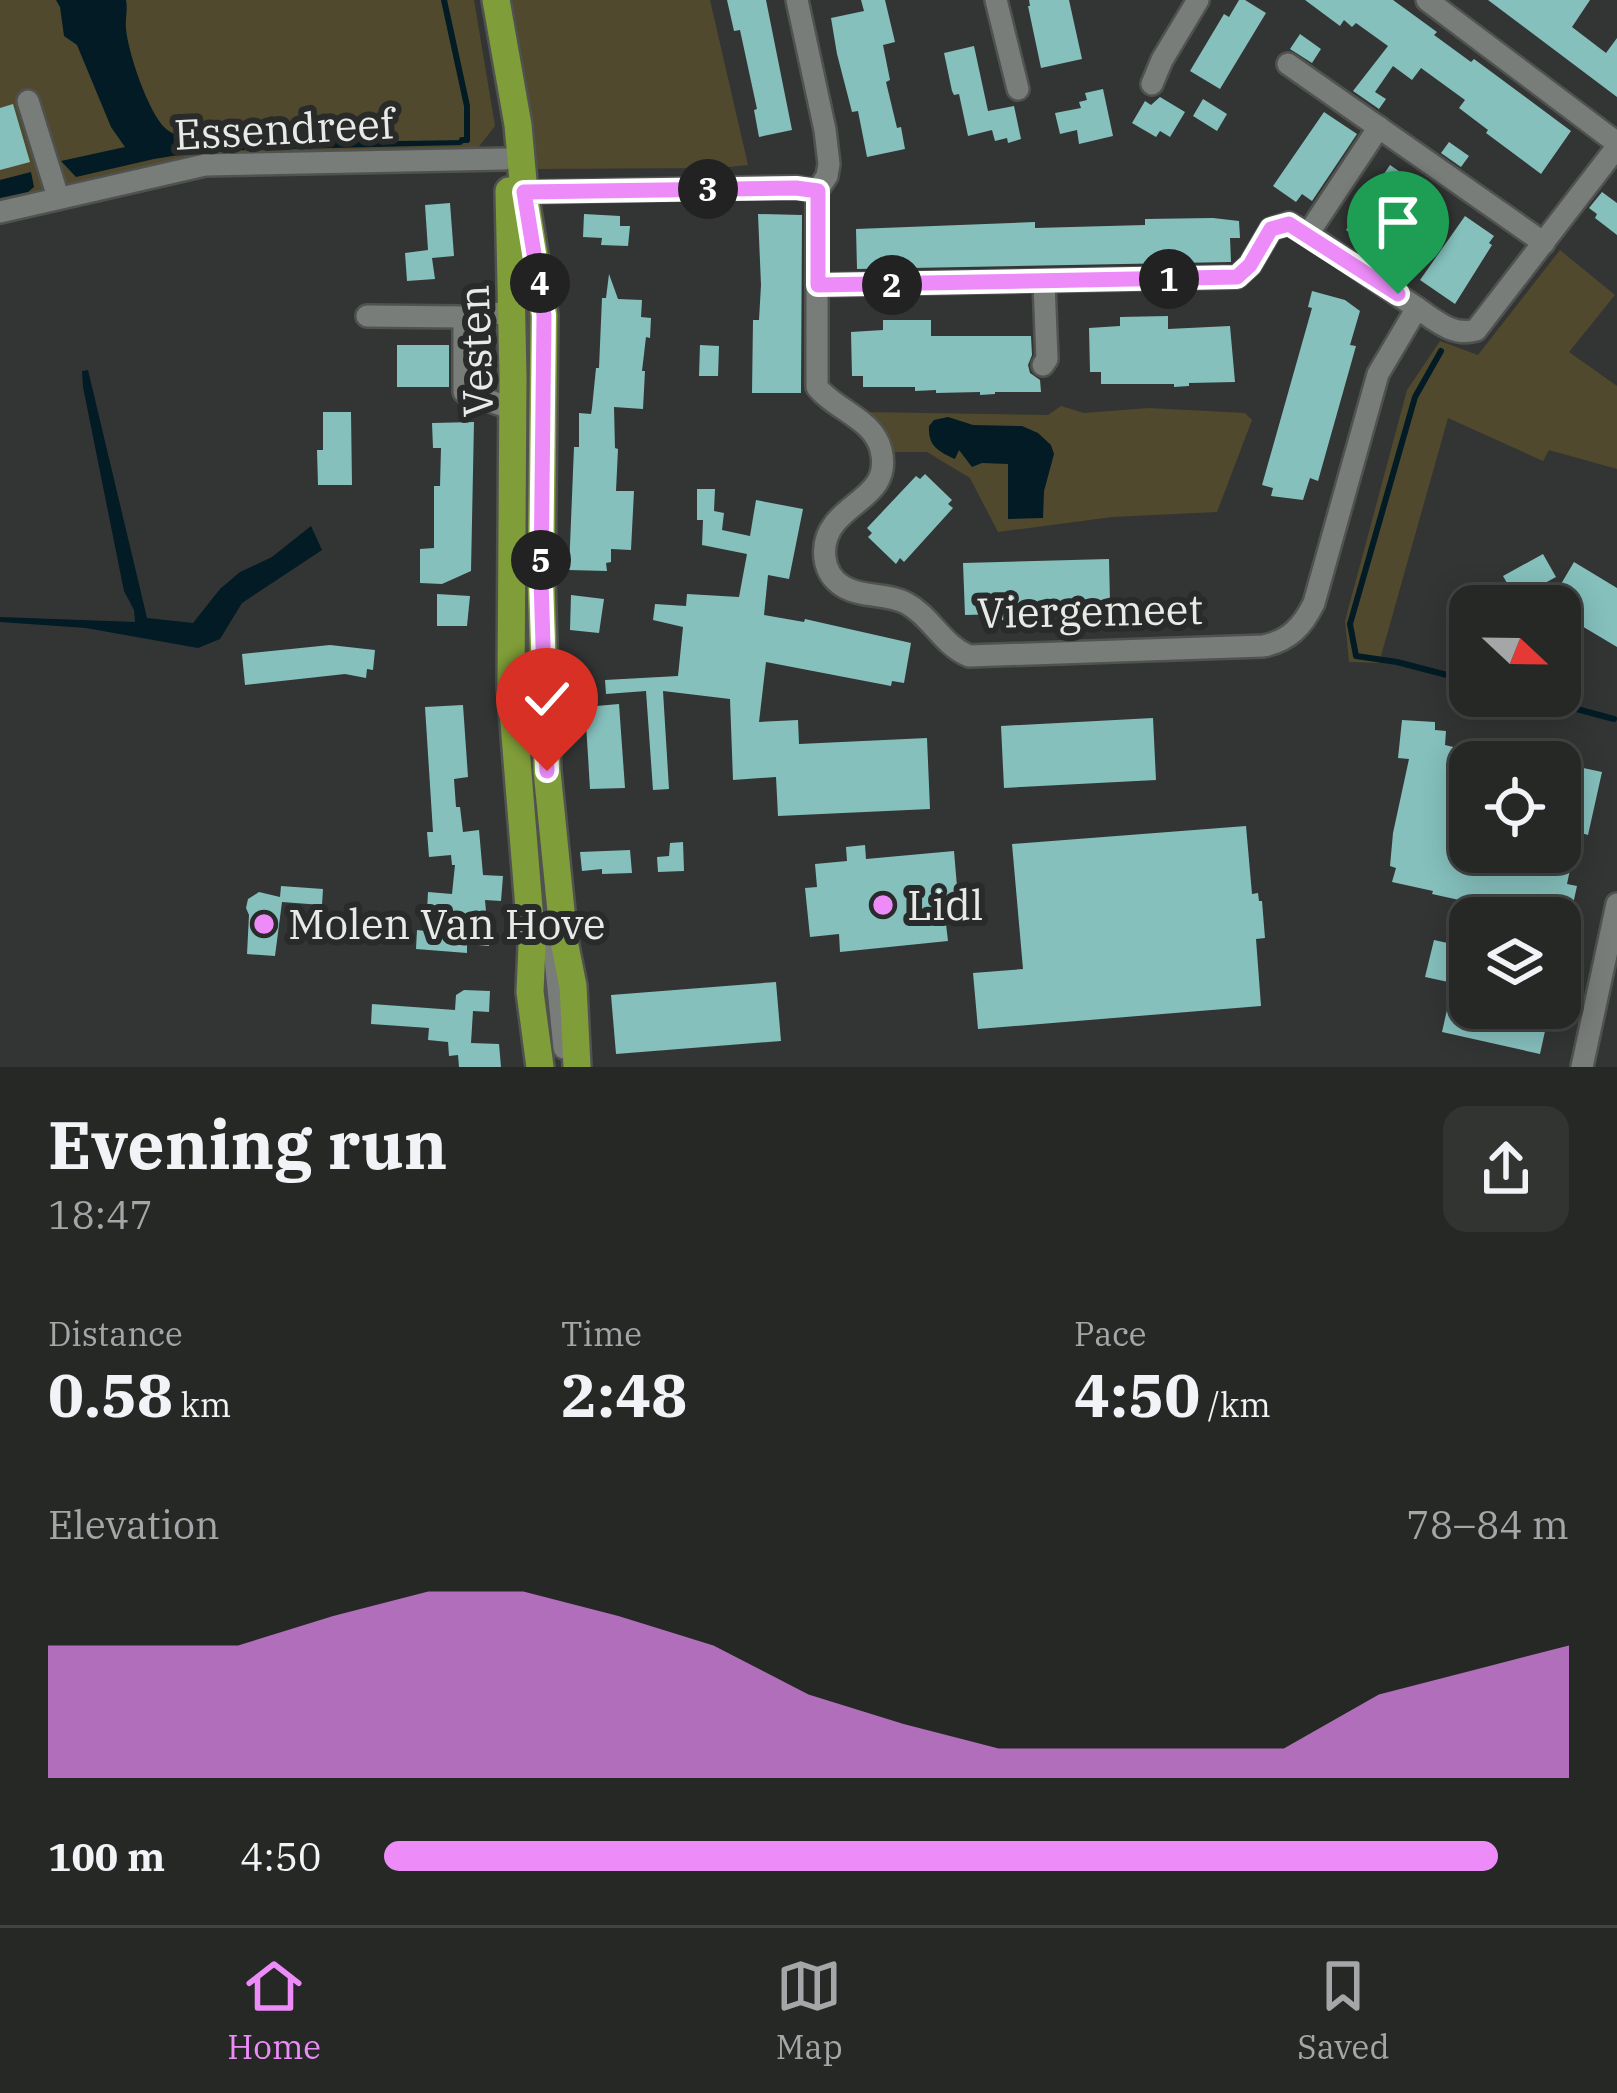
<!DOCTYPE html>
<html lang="en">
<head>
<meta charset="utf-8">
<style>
  :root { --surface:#262826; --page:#323432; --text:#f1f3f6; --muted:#a4a6a7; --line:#424443; --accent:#ed8cf9 }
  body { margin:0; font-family:"IBM Plex Serif",serif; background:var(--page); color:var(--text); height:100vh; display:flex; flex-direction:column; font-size:45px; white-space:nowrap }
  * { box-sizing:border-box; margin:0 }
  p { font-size:39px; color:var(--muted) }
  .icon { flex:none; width:66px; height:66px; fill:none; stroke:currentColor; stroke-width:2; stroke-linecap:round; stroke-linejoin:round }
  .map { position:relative; height:1067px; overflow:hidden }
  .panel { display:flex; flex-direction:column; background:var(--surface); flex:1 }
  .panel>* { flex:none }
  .needle { width:78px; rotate:112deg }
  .fabs { position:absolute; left:1449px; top:585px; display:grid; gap:24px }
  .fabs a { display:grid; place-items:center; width:132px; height:132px; border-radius:24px; background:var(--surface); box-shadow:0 6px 30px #0003,0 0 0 3px var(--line); font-size:60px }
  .pin { position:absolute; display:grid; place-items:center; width:102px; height:102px; color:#fff; margin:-123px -51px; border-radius:50% 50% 50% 0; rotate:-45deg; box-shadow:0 0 12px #0007 }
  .pin .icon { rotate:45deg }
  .km { position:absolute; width:60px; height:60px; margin:-30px; border-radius:50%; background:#222; color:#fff; font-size:33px; line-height:60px; text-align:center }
  .round { display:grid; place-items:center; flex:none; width:126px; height:126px; border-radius:24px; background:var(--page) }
  .summary { display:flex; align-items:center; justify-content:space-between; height:204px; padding:0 48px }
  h1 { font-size:66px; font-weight:800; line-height:90px }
  .figures { display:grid; grid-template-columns:repeat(3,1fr); gap:18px; height:204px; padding:12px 48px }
  .figures div { display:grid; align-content:center }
  .figures b { font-size:60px; font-weight:800 }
  .figures small { font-size:33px; font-weight:400 }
  .figures p { font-size:33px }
  .chart { height:336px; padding:24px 48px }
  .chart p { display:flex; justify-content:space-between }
  .chart svg { width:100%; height:216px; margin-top:12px; fill:var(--accent); opacity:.7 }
  ul { padding:0 48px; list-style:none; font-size:39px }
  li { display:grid; grid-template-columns:192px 144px 1fr; align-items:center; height:90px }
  li i { height:30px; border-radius:15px; background:var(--accent) }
  .menu { display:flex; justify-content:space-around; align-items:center; height:168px; border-top:3px solid var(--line); background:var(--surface); font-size:33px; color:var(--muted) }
  .menu a { display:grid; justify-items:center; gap:6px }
  .menu .current { color:var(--accent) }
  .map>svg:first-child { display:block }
  .green { fill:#51492e }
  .water { fill:#021b25 }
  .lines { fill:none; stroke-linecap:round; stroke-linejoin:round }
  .stream { stroke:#021b25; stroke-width:6 }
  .building { fill:#85c0bd }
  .minor-casing { stroke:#505250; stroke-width:26 }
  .major-casing { stroke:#505250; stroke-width:32 }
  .minor { stroke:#787d7a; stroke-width:21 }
  .major { stroke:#7f9d38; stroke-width:27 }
  .route-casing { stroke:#fff; stroke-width:24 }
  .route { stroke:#ed8cf9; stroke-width:15 }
  .poi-dot { fill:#ed8cf9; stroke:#282b29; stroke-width:4.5 }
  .labels { text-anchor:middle; stroke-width:12; stroke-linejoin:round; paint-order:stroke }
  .street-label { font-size:42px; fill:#e8eae8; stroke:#282b29 }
  .poi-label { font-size:42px; fill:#e8eae8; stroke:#282b29; text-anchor:start }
</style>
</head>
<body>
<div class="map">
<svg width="1617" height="1067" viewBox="0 0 1617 1067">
  <rect width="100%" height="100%" fill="#323533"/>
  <!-- green -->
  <g class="green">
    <path d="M0,0H474L495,126L474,153L263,157L0,206Z"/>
    <path d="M500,0H710L748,165L718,168L532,169Z"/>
    <path d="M1560,250L1615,295L1569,352L1617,386V469L1549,450L1543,461L1448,418L1379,663L1349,662L1345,621L1407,390L1440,341L1478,355Z"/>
    <path d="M1061,406L1084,413L1149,408L1245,413L1252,420L1217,512L1112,517L998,532L970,478L927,452H891L862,412L1048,415Z"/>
  </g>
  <!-- water -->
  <g class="water">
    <path d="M56,0H126C128,10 125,19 126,29C128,52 148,112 165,128C171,134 182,137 190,141V148L263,143L467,140L461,145L203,151L154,159L76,177L61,161L125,147L111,127L77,45L64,36L60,7Z"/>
    <path d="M31,172L34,187L28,192L0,198V180Z"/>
    <path d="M88,370L147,618L193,623L220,589L240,572L272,557L311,526L322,550L242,603L220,639L198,648L86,628L0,622V617L135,622L134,610L124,591L83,387L82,371Z"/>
    <path d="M948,417L973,425L1022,426L1038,433L1051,445L1054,454L1044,491L1043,518L1008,519V464L982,463L972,467L959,450L955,459C938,451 928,446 929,426L934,420Z"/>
  </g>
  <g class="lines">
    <!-- stream -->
    <g class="stream">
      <path d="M444,0L467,106V140H462"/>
      <path d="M1441,351L1415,397L1350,624L1356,656L1397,662L1470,681"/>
      <path d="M1528,696L1614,719"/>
    </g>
  </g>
  <!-- building -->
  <g class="building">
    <path d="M727,0H766L792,130L759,137L754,110L757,109L740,30L734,31Z"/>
    <path d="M861,0H885L895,42L883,45L890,80L886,82L897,128L901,127L905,149L867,157L858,111L852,112L837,54L831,18L864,11Z"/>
    <path d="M1029,0H1069L1082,59L1041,68L1028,6H1030Z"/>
    <path d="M1239,0H1245L1266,13L1220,89L1190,71L1224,14L1229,17Z"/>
    <path d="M1305,0H1393L1437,32L1434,35L1471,62L1474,59L1571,131L1541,174L1486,133L1488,130L1459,108L1465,100L1421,68L1412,80L1393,66L1375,92L1386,99L1379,109L1353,91L1388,46L1356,23L1352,27L1344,20L1340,26Z"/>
    <path d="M1488,0H1590L1572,27L1606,53L1617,38V97Z"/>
    <path d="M1300,34L1321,49L1312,63L1290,49Z"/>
    <path d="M974,46L988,111L1014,106L1021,139L1008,143L1007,138L995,141L992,130L968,136L959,94L954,95L952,91L944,53Z"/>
    <path d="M1103,89L1113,136L1079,144L1077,130L1060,134L1055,113L1081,108L1079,102L1087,100L1085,93Z"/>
    <path d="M1160,97L1185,112L1170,137L1160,131L1156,137L1132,123L1145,101L1151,105Z"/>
    <path d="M1203,99L1227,114L1217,131L1193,116Z"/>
    <path d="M13,104L30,162L0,170V108Z"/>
    <path d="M1324,112L1357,134L1312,201L1302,194L1296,202L1273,186Z"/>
    <path d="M1449,142L1469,156L1461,167L1441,153Z"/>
    <path d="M1390,165L1418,184L1414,191L1417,193L1379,253L1346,230Z"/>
    <path d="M1602,192L1617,203V235L1595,218L1597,214L1589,208Z"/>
    <path d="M450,203L454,256L432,258L435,279L407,281L405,253L428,250L425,205Z"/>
    <path d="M584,214L620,216V226H630L628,246L601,245L602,238L583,237Z"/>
    <path d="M758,214L802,215L801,393H752L753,320H759L761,285Z"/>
    <path d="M1465,216L1494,236L1489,243L1492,245L1455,304L1420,280Z"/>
    <path d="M1213,218L1239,221L1240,238H1230L1231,262L857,269L856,229L1035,222V228L1145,225V219Z"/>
    <path d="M609,274L618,299L642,300L641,317L651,318L650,338L646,337L642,371H645L643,409L614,407L615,448L618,449L616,491H634L631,550L611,549V562L606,563L607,571L569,570L574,447H579V413L591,414L592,408L596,368H599L602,298H606Z"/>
    <path d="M1312,291L1345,300L1360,311L1350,345L1356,346L1318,481L1310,478L1303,500L1271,496L1273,488L1262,485L1312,308L1308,307Z"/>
    <path d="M1168,316V329L1230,326L1235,382L1189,383V386L1174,387V384H1101V372H1090L1089,328L1120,326V317Z"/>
    <path d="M883,320H931V336H1031L1032,355L1028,365L1030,373L1040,380L1041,392H995V394L980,395V392L936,393V390L915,391V387H863V376H852L851,332L883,330Z"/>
    <rect x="397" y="345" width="52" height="42"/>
    <path d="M700,345L719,346L718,376H699Z"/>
    <path d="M479,346H489V385L479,381Z"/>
    <path d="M323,412H351L352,485H318L317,450H323Z"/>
    <path d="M474,422L471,571L442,584L420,583V549L434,548V486H440L441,448H433L432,423Z"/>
    <path d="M925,474L952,500L948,504L953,508L904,562L900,558L896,564L868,537L872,533L867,528L916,476L920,479Z"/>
    <path d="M697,489H715L714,511L724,513L722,530L750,536L756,500L803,509L789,579L768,575L764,615L804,622L805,619L911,643L904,683L892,681L891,686L766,662L759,722L798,720L799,744L927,738L930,809L778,816L776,777L733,780L730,699L663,691L669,789L653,790L646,691L606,694L605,680L678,676L683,627L653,620L655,604L686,606L687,594L739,597L747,554L702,545L703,520H697Z"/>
    <path d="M1543,554L1556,577L1516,599L1503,576Z"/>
    <path d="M1109,559L1110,602L1093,603V607L1050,608L1051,618L1002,620L1001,614L965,615L963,563Z"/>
    <path d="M1574,562L1617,588V647L1560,613V606H1548Z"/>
    <path d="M437,594L470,596L467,626H437Z"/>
    <path d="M571,595L604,599L599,633L570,630Z"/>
    <path d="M330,645L375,650L373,670L367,669L366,678L345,674L245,685L242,654Z"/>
    <path d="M619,704L625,788L590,789L585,707Z"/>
    <path d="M463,705L468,777L454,779L456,807H460L463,832L479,830L483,875L503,876L501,901L485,900L489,946L467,944V953L416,949L417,930L426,931L428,892L452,894L455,865H452L451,855L429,857L427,832H433L425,707Z"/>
    <path d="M1153,718L1156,780L1004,788L1001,726Z"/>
    <path d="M1402,720L1435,722V730L1446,731L1445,745L1470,751V852H1560V763L1602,772L1588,835L1578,832L1567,884L1577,886L1570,918H1541L1432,894L1433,891L1392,882L1396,868L1390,866L1393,833L1409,759L1398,758Z"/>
    <path d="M1246,826L1252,894L1258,893L1259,901H1262L1265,938L1256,939L1261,1006L978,1029L973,973L1023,969L1012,844Z"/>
    <path d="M683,842L684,871L658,872L657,857L669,856L670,843Z"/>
    <path d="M865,845L866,859L954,851L960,922L946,924L948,941L840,952L839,934L810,937L805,888L817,887L815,864L847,861L846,847Z"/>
    <path d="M630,850L632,873L602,874V869L582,871L580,852Z"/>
    <path d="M281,886L323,889L322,905L282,902L275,956L247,954L249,915L246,908L248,899L259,892L280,897Z"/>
    <path d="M1434,940L1470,948V1008H1506L1505,1012L1547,1022L1540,1054L1442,1032L1453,983L1425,977Z"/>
    <path d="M776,982L781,1041L616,1054L611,995Z"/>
    <path d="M464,990L490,991L489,1012L473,1011L471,1043L499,1044L501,1067H459L458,1055L449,1056L448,1042L428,1040L429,1028L371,1024L372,1004L455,1010L456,995Z"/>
  </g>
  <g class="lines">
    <!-- minor casing -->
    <g class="minor-casing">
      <g id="minor">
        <path d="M797,0L825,130L829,164L827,176L817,191V387C835,410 874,419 881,450C891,490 854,499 835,523C819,543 821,574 844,587C863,598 887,593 906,603C931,616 942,645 969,656L1263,646C1289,641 1303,626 1314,603L1378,374L1417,308C1435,320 1453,337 1476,330L1617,147"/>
        <path d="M996,0L1018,89"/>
        <path d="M1427,0L1617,143"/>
        <path d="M1288,64L1544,243"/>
        <path d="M1152,84L1162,60L1198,0"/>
        <path d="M28,101L58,197"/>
        <path d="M524,192L796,187L817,191"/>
        <path d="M0,212L205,165L504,159"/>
        <path d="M1308,234L1379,127"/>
        <path d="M818,285L1237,277L1250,265L1271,229L1289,223L1308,234L1417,308"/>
        <path d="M511,312L464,317V392L513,409"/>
        <path d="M367,316L464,317"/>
        <path d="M1043,365L1047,359L1044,283"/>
        <path d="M554,948L564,1048"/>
        <path d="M1582,1067L1617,904"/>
      </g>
    </g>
    <!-- major casing -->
    <g class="major-casing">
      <g id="major">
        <path d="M496,0L518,125L524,192L544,315L541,580L547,771L564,941L573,986L577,1067"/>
        <path d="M509,191L513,376L511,686L532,945L530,992L540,1067"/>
      </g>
    </g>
    <!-- minor -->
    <use href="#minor" class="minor"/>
    <!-- major -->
    <use href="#major" class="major"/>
  </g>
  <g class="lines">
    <!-- route casing -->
    <g class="route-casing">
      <path id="route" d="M547,771L541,580L544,315L524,192L796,188L818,191V285L1237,277L1250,265L1271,229L1289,224L1398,294"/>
    </g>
    <!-- route -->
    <use href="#route" class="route"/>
  </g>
  <!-- markers -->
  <g class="poi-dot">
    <circle cx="883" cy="905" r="12"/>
    <circle cx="264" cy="924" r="12"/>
  </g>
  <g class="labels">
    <!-- street labels -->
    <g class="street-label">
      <text transform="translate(284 129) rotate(-3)" y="15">Essendreef</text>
      <text transform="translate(476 351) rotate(-92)" y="15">Vesten</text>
      <text transform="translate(1090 611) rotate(-1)" y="15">Viergemeet</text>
    </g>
    <!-- poi labels -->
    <g class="poi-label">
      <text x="907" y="920">Lidl</text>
      <text x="288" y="939">Molen Van Hove</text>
    </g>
  </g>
</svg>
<div class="fabs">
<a><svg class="needle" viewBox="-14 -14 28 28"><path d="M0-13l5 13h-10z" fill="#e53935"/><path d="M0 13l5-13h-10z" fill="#a4a6a7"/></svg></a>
<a><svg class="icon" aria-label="locate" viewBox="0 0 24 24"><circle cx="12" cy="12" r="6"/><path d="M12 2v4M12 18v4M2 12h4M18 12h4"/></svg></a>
<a><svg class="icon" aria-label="layers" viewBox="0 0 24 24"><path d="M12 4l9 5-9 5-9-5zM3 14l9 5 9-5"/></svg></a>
</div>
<div class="pin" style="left:1398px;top:294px;background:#1e9e55"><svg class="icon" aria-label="arrive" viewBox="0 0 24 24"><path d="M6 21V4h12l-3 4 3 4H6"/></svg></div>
<div class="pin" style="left:547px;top:771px;background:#d93025"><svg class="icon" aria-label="check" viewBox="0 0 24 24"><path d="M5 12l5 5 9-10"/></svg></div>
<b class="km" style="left:1169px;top:279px">1</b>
<b class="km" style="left:892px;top:285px">2</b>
<b class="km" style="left:708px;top:189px">3</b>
<b class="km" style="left:540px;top:283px">4</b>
<b class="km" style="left:541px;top:560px">5</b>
</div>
<section class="panel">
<div class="summary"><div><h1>Evening run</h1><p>18:47</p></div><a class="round"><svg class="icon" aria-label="share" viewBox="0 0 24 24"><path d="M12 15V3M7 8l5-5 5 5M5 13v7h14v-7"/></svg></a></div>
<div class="figures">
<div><p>Distance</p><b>0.58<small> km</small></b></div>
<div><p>Time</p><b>2:48</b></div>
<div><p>Pace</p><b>4:50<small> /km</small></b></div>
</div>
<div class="chart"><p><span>Elevation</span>78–84 m</p>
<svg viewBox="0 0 160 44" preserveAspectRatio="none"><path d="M0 44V17L10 17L20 17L30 11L40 6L50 6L60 11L70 17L80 27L90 33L100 38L110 38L120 38L130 38L140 27L150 22L160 17V44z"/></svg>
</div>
<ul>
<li><b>100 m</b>4:50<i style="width:94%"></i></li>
</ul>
</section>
<nav class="menu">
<a class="current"><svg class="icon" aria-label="home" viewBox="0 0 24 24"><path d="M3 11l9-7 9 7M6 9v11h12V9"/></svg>Home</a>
<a><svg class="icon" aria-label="map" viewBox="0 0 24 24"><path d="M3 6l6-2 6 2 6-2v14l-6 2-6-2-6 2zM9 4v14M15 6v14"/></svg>Map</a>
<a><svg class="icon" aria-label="saved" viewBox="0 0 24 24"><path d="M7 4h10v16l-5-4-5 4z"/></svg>Saved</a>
</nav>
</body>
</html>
